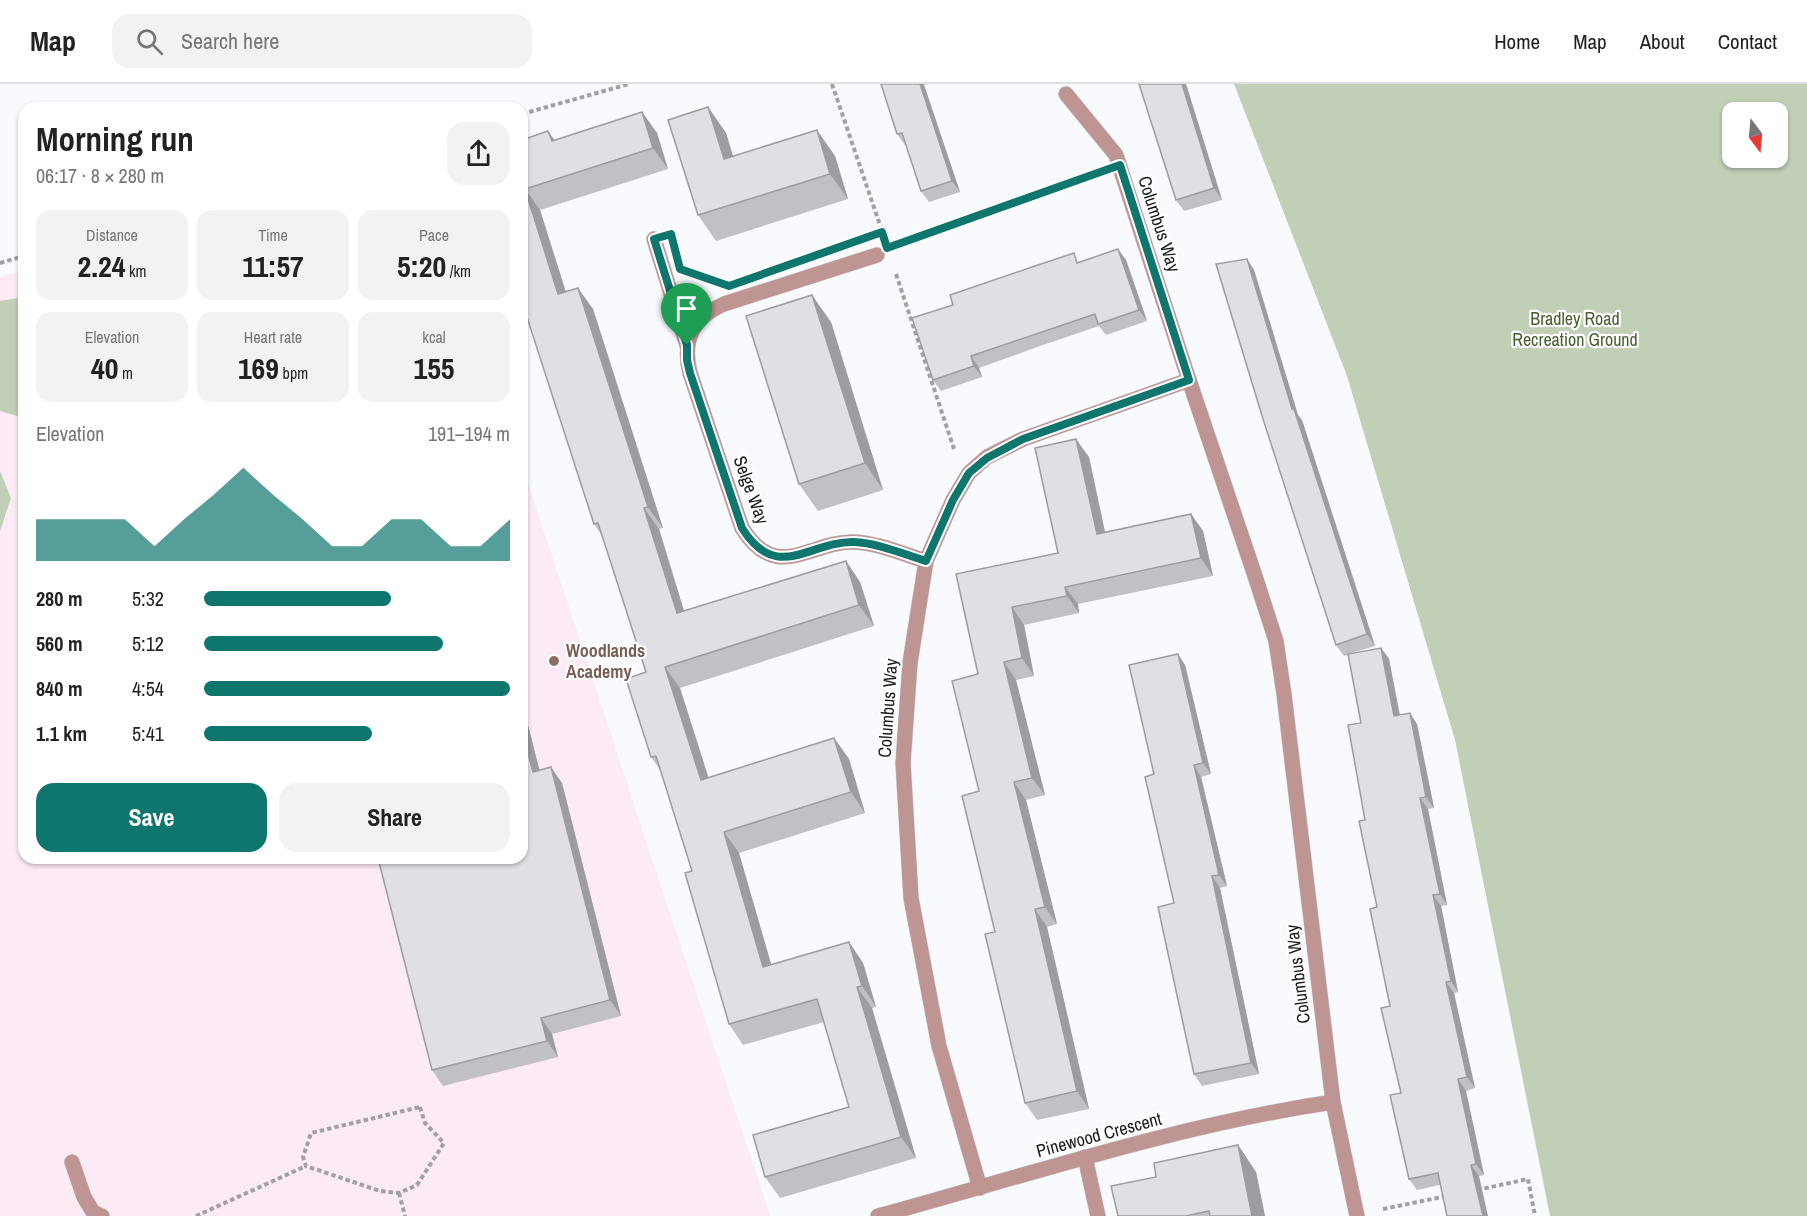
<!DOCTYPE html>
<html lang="en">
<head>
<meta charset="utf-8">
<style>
  :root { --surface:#fff; --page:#f2f2f2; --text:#222; --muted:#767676; --line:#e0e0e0; --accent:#0f766e }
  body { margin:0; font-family:"Archivo Narrow",sans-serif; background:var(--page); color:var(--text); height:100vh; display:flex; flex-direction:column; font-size:22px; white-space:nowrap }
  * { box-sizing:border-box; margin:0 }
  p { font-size:20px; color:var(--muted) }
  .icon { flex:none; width:33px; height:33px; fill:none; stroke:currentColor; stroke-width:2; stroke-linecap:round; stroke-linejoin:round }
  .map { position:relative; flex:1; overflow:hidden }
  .side { position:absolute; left:18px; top:18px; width:510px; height:762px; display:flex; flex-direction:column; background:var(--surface); border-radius:18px; box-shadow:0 2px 4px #0004 }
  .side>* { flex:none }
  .needle { width:39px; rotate:164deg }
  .fabs { position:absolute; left:1722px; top:18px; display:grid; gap:12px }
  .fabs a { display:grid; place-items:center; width:66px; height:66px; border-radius:12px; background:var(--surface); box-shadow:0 2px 4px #0004; font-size:30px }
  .pin { position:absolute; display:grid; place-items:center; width:51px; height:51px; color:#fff; margin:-62px -26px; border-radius:50% 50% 50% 0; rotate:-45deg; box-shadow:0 0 6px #0007 }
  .pin .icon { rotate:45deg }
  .round { display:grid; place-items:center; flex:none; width:63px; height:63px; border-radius:18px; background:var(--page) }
  .summary { display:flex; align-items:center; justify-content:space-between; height:102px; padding:0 18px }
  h1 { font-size:33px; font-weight:700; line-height:45px }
  .stats { display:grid; grid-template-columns:repeat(3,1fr); gap:9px; height:102px; padding:6px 18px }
  .stats div { display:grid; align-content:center; border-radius:15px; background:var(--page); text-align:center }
  .stats b { font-size:30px; font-weight:700 }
  .stats small { font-size:16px; font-weight:400 }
  .stats p { font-size:16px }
  .chart { height:168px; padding:12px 18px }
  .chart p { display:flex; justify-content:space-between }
  .chart svg { width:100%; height:108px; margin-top:6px; fill:var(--accent); opacity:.7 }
  .button { display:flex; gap:12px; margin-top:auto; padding:12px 18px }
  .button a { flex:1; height:69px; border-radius:18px; background:var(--accent); color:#fff; font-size:24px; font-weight:700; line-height:69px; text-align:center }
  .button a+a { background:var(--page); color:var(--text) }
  ul { padding:0 18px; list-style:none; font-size:20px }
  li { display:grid; grid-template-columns:96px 72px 1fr; align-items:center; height:45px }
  li i { height:15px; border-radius:8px; background:var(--accent) }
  header { display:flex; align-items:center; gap:36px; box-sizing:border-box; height:84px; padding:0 30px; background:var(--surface); border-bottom:2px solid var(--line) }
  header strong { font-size:28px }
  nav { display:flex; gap:33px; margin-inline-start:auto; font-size:21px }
  .search { width:420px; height:54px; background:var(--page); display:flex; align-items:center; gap:15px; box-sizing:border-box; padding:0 21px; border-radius:18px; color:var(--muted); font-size:22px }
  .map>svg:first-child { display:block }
  .education { fill:#fceaf5 }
  .green { fill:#c0cfb6; fill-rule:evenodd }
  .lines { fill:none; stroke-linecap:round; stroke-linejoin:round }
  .lane-casing { stroke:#d4d6da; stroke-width:16 }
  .street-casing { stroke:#d4d6da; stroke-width:16 }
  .path { stroke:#9fa1a4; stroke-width:4; stroke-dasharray:4.5 3; stroke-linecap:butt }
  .lane { stroke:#be9593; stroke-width:15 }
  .street { stroke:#be9593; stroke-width:15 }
  .wall { fill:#c1c0c4 }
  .shaded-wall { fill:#9d9ca0 }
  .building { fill:#e0dfe4; stroke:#9d9ca0; stroke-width:1.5 }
  .route-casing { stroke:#fff; stroke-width:12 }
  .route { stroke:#0f766e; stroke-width:8 }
  .education-dot { fill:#8d6e63; stroke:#fff; stroke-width:2 }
  .labels { text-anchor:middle; stroke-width:4.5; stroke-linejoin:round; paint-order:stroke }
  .street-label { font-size:18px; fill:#191a1b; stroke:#fff }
  .park-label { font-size:18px; fill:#46602f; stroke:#fff }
  .education-label { font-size:18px; font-weight:bold; fill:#785e54; stroke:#fff; text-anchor:start }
</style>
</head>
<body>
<header>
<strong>Map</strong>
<div class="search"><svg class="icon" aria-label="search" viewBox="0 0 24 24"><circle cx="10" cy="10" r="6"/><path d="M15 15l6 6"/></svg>Search here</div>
<nav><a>Home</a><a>Map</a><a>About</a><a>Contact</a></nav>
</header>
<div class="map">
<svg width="1807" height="1132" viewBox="0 0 1807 1132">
  <rect width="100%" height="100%" fill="#f8fafe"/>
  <!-- education -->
  <path class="education" d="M24,186V774H522V381L770,1132H0V193Z"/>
  <!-- green -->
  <g class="green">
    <path d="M1234,0H1807V1132H1550L1455,656L1347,292ZM1778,28V74H1732V28Z"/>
    <path d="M24,213V328L17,332L0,327V217Z"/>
    <path d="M0,387L11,414L0,447Z"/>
  </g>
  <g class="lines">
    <!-- lane casing -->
    <g class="lane-casing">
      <path id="lane" d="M72,1078L84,1113L93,1128L102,1132"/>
    </g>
    <!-- street casing -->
    <g class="street-casing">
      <g id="street">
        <path d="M654,155L687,261"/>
        <path d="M877,171L724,220C692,234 682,256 690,289L742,444C777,500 809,457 854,458C878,459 903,470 926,477"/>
        <path d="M1189,296L1255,492L1276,557L1284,610L1333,1018L1357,1132"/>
        <path d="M1085,1073L1098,1132"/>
        <path d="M980,1104L939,962L911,814L903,679L910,579L926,477L953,416L969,389L987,373L1023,355L1189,296L1116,71L1066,10"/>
        <path d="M878,1132C1028,1091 1178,1041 1333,1018"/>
      </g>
    </g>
    <!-- path -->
    <g class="path">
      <path d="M832,0L881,144"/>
      <path d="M522,30L629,0"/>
      <path d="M900,159L1094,91"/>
      <path d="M0,179L24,172"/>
      <path d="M693,189L712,196"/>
      <path d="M896,190L954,365"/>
      <path d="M420,1023L425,1039L444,1059L417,1101L399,1109L380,1107L306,1082L303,1073L311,1049Z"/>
      <path d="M1477,1106L1528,1095L1535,1132"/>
      <path d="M399,1109L405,1132"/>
      <path d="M1383,1125L1447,1112"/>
      <path d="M196,1132L306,1082"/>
    </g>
    <!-- lane -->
    <use href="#lane" class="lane"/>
    <!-- street -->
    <use href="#street" class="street"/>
  </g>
  <!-- wall -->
  <g class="wall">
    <path d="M881,0H928L924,1L960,108L929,118L921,107L906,61H905L897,50Z"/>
    <path d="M1186,0L1222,116L1184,127L1176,116Z"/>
    <path d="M708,23L726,49L733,73L835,72L848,115L716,157L698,131Z"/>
    <path d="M642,28L657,49L668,85L540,126L566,208L593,225L663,444L659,445L684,527L846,477L860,498L874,542L680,604L708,694L834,654L849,675L865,729L739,769L771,881L849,858L863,879L876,923L872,924L916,1074L780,1114L765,1093L849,1023L824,938L743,961L729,940L692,787L661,687L651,673L646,588L603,453L594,440L529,239L522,242V56H555Z"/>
    <path d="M1247,175L1254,186L1298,331L1302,336L1375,562L1348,570L1381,564L1389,575L1400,631L1417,640L1434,724L1428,725L1447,821L1441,822L1458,908L1454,909L1475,1004L1466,1007L1484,1091L1417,1106L1409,1095L1401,1009L1390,922L1365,736L1361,639L1348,571L1344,572L1336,561Z"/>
    <path d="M1126,176L1147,237L1106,251L1099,242L1040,262L979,284L982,293L941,307L933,296L953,221L1080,178Z"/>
    <path d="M831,238L883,406L818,427L799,400Z"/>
    <path d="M1089,373L1105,448L1191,430L1203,447L1213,492L1078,520L1079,529L1024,541L1034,592L1016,596L1045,711L1026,716L1057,840L1047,843L1089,1025L1037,1036L1025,1019L995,848L979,707L978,590L956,490L1058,469Z"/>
    <path d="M1185,581L1211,690L1201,693L1227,802L1220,804L1259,990L1202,1002L1194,990L1174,819Z"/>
    <path d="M522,617L539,686L562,699L621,932L552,950L558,973L443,1002L432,986L522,774Z"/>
    <path d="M1238,1061L1256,1088L1265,1132H1118L1156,1093Z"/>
  </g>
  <!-- shaded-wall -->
  <g class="shaded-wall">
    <path d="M920,0H923L924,1L960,108L952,97Z"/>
    <path d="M1182,0H1186L1222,116L1214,104Z"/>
    <path d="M708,23L726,49L742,101L724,75Z"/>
    <path d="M642,28L657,49L668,85L653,64Z"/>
    <path d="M817,46L835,72L848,115L830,90Z"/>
    <path d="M548,47L563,68L552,57Z"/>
    <path d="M525,105L540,126L573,231L558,210Z"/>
    <path d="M1118,165L1126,176L1147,237L1139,226Z"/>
    <path d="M1247,175L1254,186L1298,331L1302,336L1375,562L1367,550L1292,325Z"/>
    <path d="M578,204L593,225L663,444L648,423Z"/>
    <path d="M812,211L831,238L883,406L865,379Z"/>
    <path d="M971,272L979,284L982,293L974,282Z"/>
    <path d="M1076,355L1089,373L1109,467L1097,450Z"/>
    <path d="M644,424L659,445L691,550L677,529Z"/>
    <path d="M1191,430L1203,447L1213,492L1201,474Z"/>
    <path d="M846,477L860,498L874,542L859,521Z"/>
    <path d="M1065,503L1078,520L1079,529L1067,512Z"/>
    <path d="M1012,523L1024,541L1034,592L1022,574Z"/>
    <path d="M1381,564L1389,575L1402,644L1394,632Z"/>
    <path d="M1178,570L1185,581L1211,690L1203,679Z"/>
    <path d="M1004,578L1016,596L1045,711L1032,694Z"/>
    <path d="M665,583L680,604L716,717L701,696Z"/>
    <path d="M522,617L544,704L533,688L522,646Z"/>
    <path d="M1410,629L1417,640L1434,724L1426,713Z"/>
    <path d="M834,654L849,675L865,729L851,708Z"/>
    <path d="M1194,681L1201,693L1227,802L1219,791Z"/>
    <path d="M551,683L562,699L621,932L610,916Z"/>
    <path d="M1014,698L1026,716L1057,840L1045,823Z"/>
    <path d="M1420,714L1428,725L1447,821L1440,810Z"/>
    <path d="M724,748L739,769L778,904L763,883Z"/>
    <path d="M1212,792L1220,804L1259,990L1251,979Z"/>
    <path d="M1433,811L1441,822L1458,908L1451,897Z"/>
    <path d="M1035,825L1047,843L1089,1025L1077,1007Z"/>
    <path d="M849,858L863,879L876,923L862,902Z"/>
    <path d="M1446,898L1454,909L1475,1004L1467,993Z"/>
    <path d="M857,903L872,924L916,1074L901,1053Z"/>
    <path d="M541,934L552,950L558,973L547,957Z"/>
    <path d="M1458,995L1466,1007L1484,1091L1476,1080Z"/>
    <path d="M1238,1061L1256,1088L1265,1132H1252Z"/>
    <path d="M1471,1081L1479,1092L1488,1132H1483Z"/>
  </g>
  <!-- building -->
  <g class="building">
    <path d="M881,0H920L952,97L921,107L902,49L897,50Z"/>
    <path d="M1139,0H1182L1214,104L1176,116Z"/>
    <path d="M708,23L724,75L817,46L830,90L698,131L668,36Z"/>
    <path d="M642,28L653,64L525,105L558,210L578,204L648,423L644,424L677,529L846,477L859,521L665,583L701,696L834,654L851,708L724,748L763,883L849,858L862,902L857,903L901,1053L765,1093L753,1051L849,1023L817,915L729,940L685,789L692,787L656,672L651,673L626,595L646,588L598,439L594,440L522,218V56L548,47L552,57Z"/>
    <path d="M1118,165L1139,226L1098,240L1095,230L971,272L974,282L933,296L912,234L953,221L950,211L1032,183L1074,169L1077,179Z"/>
    <path d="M1247,175L1292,325H1294L1367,550L1336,561L1263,335L1216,180Z"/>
    <path d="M812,211L865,379L799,400L746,232Z"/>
    <path d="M1076,355L1097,450L1191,430L1201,474L1065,503L1067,512L1012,523L1022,574L1004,578L1032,694L1014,698L1045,823L1035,825L1077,1007L1025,1019L985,850L995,848L962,712L979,707L952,597L978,590L956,490L1058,469L1035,364Z"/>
    <path d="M1381,564L1394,632L1410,629L1426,713L1420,714L1440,810L1433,811L1451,897L1446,898L1467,993L1458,995L1476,1080L1471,1081L1483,1132H1447L1438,1089L1409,1095L1390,1011L1401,1009L1381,924L1390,922L1370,825L1377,823L1359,737L1365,736L1348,641L1361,639L1348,570Z"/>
    <path d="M1178,570L1203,679L1194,681L1219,791L1212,792L1251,979L1194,990L1158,823L1174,819L1145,693L1154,690L1129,581Z"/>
    <path d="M522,646L533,688L551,683L610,916L541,934L547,957L432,986L378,774H522Z"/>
    <path d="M1238,1061L1252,1132H1210L1209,1127L1186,1132H1118L1111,1102L1156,1093L1154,1079Z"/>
  </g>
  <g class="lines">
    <!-- route casing -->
    <g class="route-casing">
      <path id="route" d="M1120,81L1189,296L1023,355L987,374L969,389L953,416L926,477C903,470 878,459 854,458C809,457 777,500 742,444L690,289L687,276V261L654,155L671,150L680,185L729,202L882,148L887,164Z"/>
    </g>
    <!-- route -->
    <use href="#route" class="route"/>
  </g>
  <!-- markers -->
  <circle class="education-dot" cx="554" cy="577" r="6"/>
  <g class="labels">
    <!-- street labels -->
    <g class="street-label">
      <text transform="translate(1159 140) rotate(72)" y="6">Columbus Way</text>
      <text transform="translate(751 406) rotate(70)" y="6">Selge Way</text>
      <text transform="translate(888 624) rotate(-86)" y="6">Columbus Way</text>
      <text transform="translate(1298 890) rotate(-97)" y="6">Columbus Way</text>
      <text transform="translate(1099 1051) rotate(-15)" y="6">Pinewood Crescent</text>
    </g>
    <!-- park labels -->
    <g class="park-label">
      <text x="1575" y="241">Bradley Road<tspan x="1575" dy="21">Recreation Ground</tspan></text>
    </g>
    <!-- education labels -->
    <g class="education-label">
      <text x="566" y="573">Woodlands<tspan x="566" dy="21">Academy</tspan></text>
    </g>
  </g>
</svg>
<div class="fabs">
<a><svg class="needle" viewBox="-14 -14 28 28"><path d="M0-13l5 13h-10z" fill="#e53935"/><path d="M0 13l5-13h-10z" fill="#767676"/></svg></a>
</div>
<div class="pin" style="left:687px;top:261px;background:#1e9e55"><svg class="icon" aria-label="arrive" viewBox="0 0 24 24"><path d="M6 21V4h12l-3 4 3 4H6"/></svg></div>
<section class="side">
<div class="summary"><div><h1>Morning run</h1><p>06:17 · 8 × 280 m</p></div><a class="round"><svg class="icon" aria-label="share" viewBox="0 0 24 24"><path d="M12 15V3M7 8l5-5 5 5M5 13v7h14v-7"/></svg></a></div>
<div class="stats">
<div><p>Distance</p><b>2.24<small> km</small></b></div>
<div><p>Time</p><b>11:57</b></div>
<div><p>Pace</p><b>5:20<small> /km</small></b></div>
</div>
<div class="stats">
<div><p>Elevation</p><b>40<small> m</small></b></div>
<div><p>Heart rate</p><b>169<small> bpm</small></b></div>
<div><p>kcal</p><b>155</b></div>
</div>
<div class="chart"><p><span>Elevation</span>191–194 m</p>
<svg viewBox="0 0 160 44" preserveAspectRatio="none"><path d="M0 44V27L10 27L20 27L30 27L40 38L50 27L60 17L70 6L80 17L90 27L100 38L110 38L120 27L130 27L140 38L150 38L160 27V44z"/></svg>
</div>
<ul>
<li><b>280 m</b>5:32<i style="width:61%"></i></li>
<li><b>560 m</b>5:12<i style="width:78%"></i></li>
<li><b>840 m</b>4:54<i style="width:100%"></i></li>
<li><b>1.1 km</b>5:41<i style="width:55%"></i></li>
</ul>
<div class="button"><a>Save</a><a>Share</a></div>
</section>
</div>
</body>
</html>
